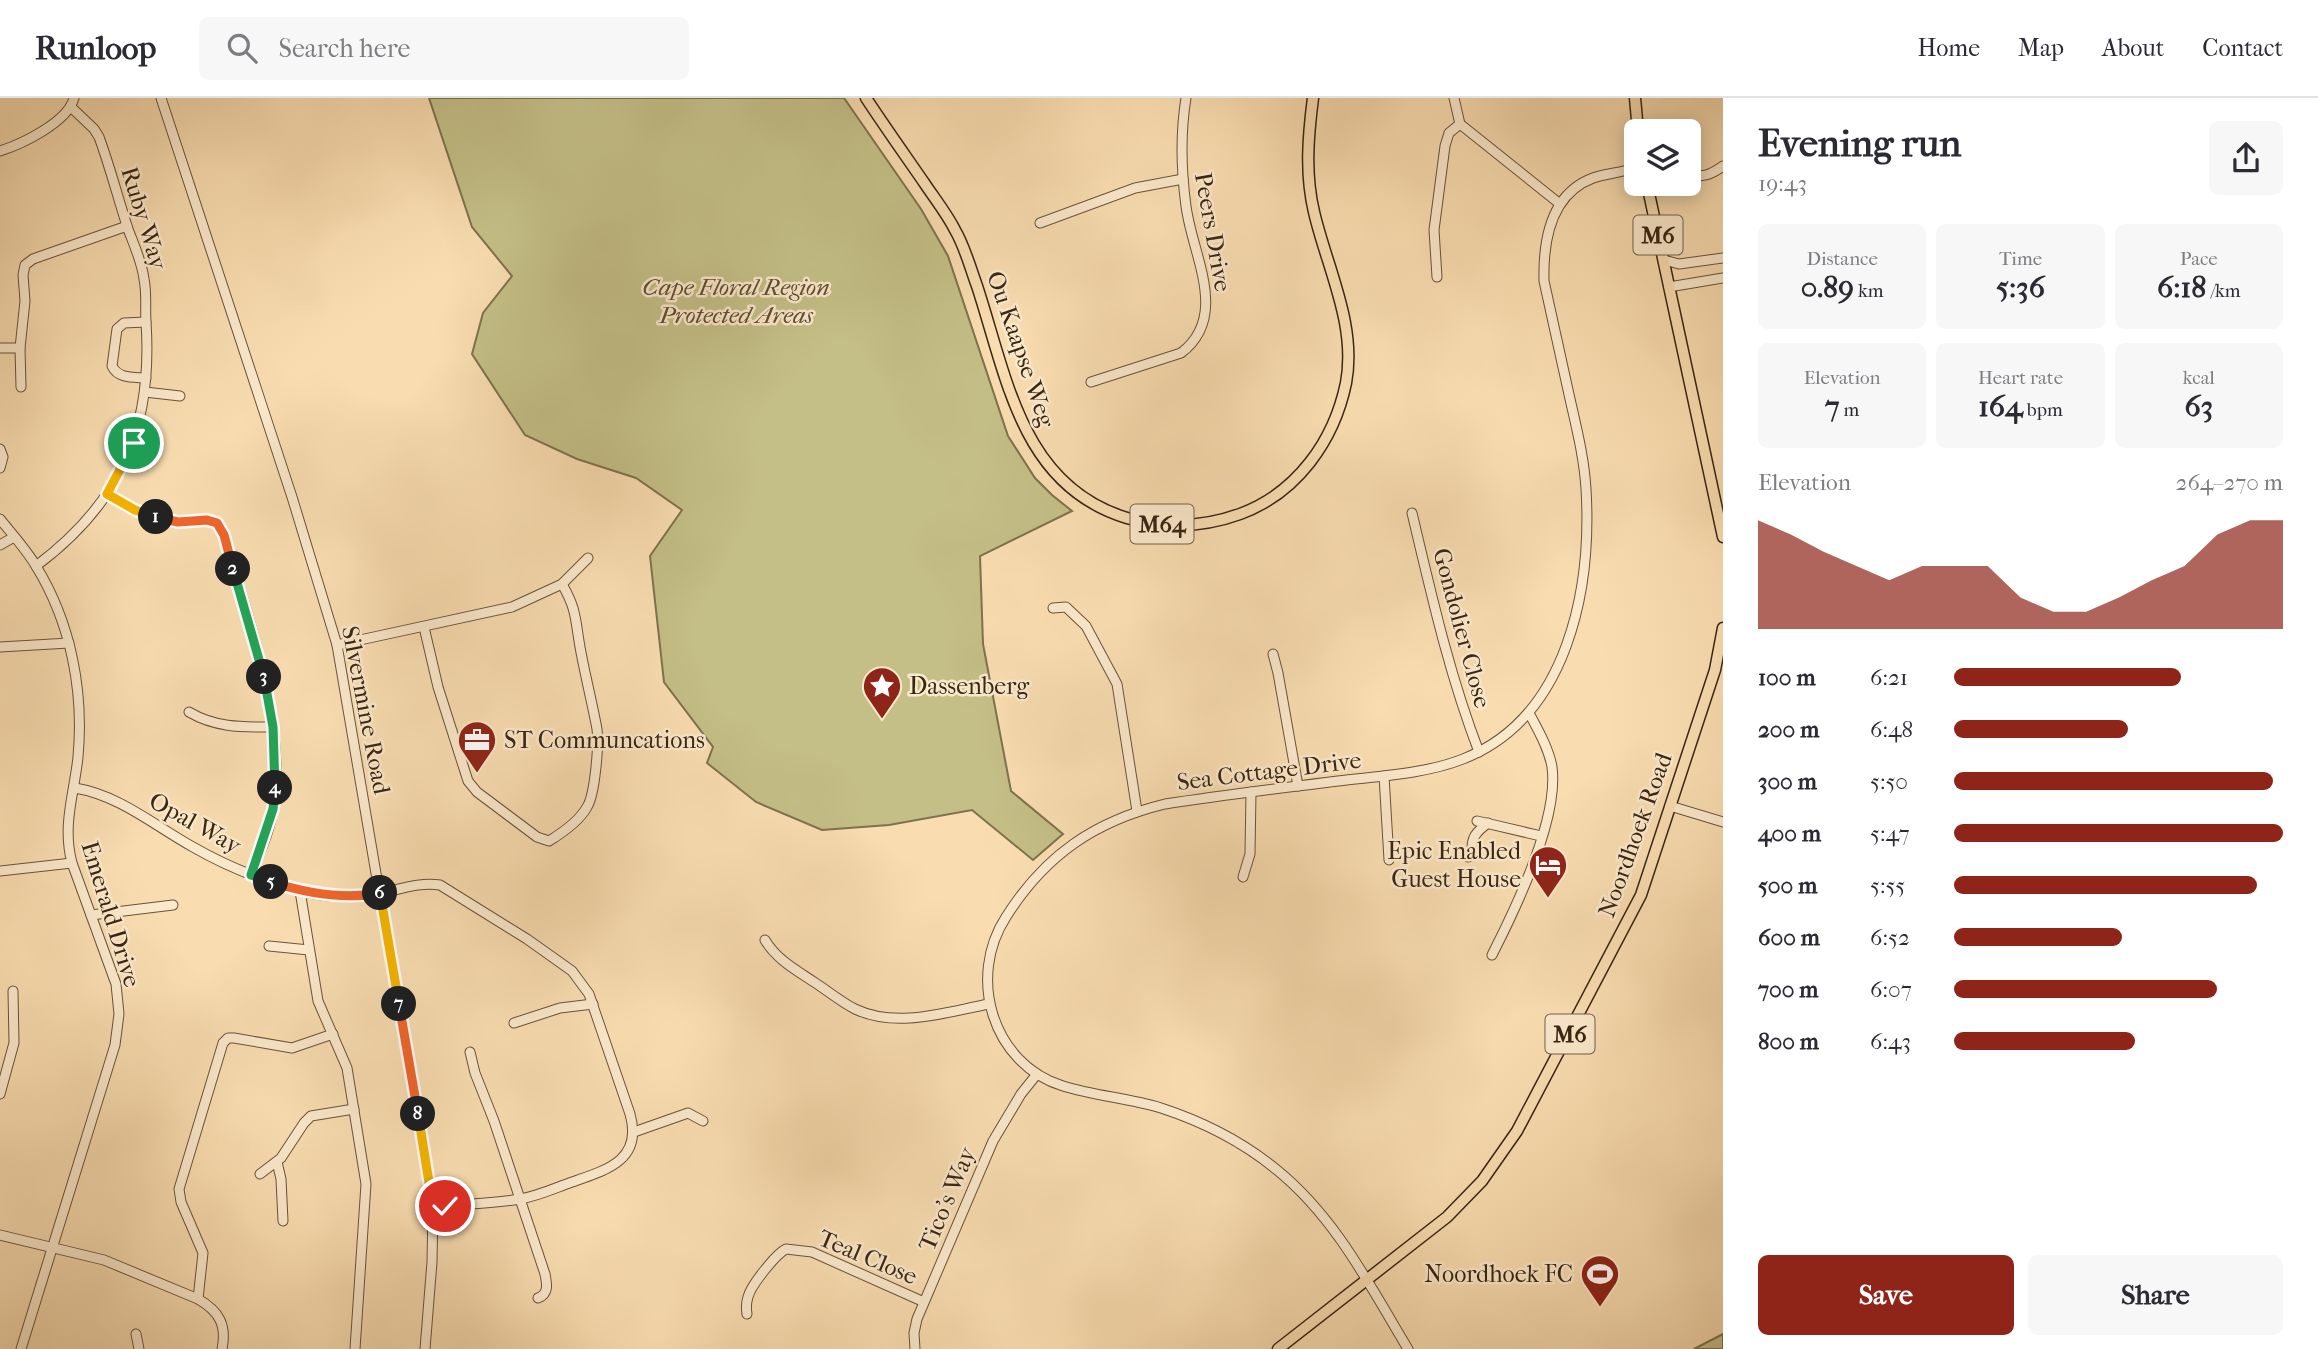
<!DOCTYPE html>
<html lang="en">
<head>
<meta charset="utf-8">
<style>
  :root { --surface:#fff; --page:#f7f7f7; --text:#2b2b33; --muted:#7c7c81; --line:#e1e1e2; --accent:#8f2418 }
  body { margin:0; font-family:"IM FELL French Canon",serif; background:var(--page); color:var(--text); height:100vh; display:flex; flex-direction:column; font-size:26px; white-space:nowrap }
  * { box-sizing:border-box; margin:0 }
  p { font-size:23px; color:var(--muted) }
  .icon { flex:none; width:38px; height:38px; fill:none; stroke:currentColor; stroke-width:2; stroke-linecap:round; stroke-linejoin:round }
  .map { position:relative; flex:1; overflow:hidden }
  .drawer { display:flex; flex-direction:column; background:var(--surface); width:595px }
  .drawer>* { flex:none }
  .fabs { position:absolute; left:1624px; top:21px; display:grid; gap:14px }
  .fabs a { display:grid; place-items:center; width:77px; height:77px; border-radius:10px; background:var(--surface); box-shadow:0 4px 18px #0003; font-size:35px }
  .pin { position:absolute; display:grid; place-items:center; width:60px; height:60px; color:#fff; margin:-30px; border:4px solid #fff; border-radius:50%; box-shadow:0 2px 7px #0007 }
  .km { position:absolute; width:35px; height:35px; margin:-18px; border-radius:50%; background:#222; color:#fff; font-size:19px; line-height:35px; text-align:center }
  .round { display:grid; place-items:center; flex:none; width:74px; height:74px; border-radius:10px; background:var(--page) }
  .summary { display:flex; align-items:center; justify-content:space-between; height:119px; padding:0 35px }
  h1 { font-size:38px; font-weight:700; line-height:52px }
  .figures { display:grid; grid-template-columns:repeat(3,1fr); gap:10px; height:119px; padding:7px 35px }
  .figures div { display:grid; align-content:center; border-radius:10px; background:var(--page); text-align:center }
  .figures b { font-size:30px; font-weight:700 }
  .figures small { font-size:19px; font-weight:400 }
  .figures p { font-size:19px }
  .chart { height:196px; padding:14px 35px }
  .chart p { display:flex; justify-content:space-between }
  .chart svg { width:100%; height:126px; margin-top:7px; fill:var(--accent); opacity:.7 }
  .cta { display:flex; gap:14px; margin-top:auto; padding:14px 35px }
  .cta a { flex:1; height:80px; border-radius:10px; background:var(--accent); color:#fff; font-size:28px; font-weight:700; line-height:80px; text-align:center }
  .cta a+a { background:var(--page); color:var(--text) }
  ul { padding:0 35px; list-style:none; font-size:23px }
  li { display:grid; grid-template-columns:112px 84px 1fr; align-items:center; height:52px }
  li i { height:18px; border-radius:9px; background:var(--accent) }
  header { display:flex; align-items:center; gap:42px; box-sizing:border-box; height:98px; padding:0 35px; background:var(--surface); border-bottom:2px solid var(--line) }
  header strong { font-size:33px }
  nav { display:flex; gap:38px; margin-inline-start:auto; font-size:24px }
  .search { width:490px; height:63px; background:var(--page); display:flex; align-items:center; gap:18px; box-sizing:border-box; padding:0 24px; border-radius:10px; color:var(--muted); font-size:26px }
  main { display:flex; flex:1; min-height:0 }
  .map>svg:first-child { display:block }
  .green { fill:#c4bf87; stroke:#7e724d; stroke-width:2 }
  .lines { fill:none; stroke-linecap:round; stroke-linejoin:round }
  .minor-casing { stroke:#69533a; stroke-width:11 }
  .major-casing { stroke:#392513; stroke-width:13 }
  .minor { stroke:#fbe9cc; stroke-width:9 }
  .major { stroke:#f9ddb1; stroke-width:10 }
  .split-1-casing { stroke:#fff; stroke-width:14 }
  .split-2-casing { stroke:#fff; stroke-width:14 }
  .split-3-casing { stroke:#fff; stroke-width:14 }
  .split-4-casing { stroke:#fff; stroke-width:14 }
  .split-5-casing { stroke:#fff; stroke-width:14 }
  .split-6-casing { stroke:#fff; stroke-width:14 }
  .split-7-casing { stroke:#fff; stroke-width:14 }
  .split-8-casing { stroke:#fff; stroke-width:14 }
  .split-9-casing { stroke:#fff; stroke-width:14 }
  .split-1 { stroke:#f5b400; stroke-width:9 }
  .split-2 { stroke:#f0652b; stroke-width:9 }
  .split-3 { stroke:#22a559; stroke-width:9 }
  .split-4 { stroke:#22a559; stroke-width:9 }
  .split-5 { stroke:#22a559; stroke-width:9 }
  .split-6 { stroke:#f0652b; stroke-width:9 }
  .split-7 { stroke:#f5b400; stroke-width:9 }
  .split-8 { stroke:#f0652b; stroke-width:9 }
  .split-9 { stroke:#f5b400; stroke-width:9 }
  .labels { text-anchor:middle; stroke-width:5; stroke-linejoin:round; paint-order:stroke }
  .shield { fill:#fbe9cc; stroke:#73604a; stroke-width:2 }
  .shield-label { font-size:23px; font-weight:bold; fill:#392513 }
  .street-label { font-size:24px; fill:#392513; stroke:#fbe9cc }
  .park-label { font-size:24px; font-style:italic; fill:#5c4c30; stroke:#fbe9cc }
  .poi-label { font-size:24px; fill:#392513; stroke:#fbe9cc; text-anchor:start }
</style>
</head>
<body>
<header>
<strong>Runloop</strong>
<div class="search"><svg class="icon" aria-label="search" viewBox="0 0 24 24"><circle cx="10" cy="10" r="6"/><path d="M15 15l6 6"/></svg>Search here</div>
<nav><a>Home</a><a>Map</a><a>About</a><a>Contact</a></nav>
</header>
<main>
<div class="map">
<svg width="1723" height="1251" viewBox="0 0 1723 1251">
  <rect width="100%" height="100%" fill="#f9ddb1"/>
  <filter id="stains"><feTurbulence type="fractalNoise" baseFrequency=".00286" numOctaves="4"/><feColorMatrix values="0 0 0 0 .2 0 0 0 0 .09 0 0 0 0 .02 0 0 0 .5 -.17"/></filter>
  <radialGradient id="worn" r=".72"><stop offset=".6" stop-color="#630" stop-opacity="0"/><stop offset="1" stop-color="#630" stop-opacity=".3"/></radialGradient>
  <!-- green -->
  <g class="green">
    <path d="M429,0H844L921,111L948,158L1008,338L1035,380L1052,397L1072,413L980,458L983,546L1011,693L1063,736L1033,762L972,712L889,727L822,732L756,704L707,665L713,649L664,584L650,458L682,412L636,380L577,361L525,337L472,256L483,215L512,178L472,129Z"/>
    <path d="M1723,1236V1251H1694Z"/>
  </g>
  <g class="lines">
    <!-- minor casing -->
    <g class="minor-casing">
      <g id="minor">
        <path d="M161,0L292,399L337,547L433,1109L432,1164L425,1251"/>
        <path d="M1454,0L1460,26L1560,106"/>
        <path d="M0,53C22,46 68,24 74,0"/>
        <path d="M1689,75C1702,81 1712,76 1723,68"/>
        <path d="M1040,125L1135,90L1183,81"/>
        <path d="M1664,162L1679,166L1723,160"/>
        <path d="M1437,179L1434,132L1445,48L1449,35L1460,26"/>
        <path d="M1669,189L1723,180"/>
        <path d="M146,224L124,225L117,231L112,268C118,281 134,279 146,280"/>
        <path d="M0,250H20"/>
        <path d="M1091,284L1181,255C1230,218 1192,157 1186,108C1181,71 1180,37 1186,0"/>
        <path d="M21,289L20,250L25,203L23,177L25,167L33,161L127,128"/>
        <path d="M145,294L180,298"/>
        <path d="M0,351L3,359L0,370"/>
        <path d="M107,396C128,411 153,422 179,424C190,425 201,422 212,423L217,425L224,437C248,523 287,620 273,711C270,733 259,756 251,777"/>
        <path d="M1412,415C1431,495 1449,576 1479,654"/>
        <path d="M0,421C12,436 26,451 36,468C71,525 84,593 78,659C74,697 62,727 72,765L116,886L119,916L115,947L21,1251"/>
        <path d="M0,447L14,439"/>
        <path d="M36,468C122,404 153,329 146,224C145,210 147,195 144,181C142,164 134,147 128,131C118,100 110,69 99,39L94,31L72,10"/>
        <path d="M1053,510L1066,509L1086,528L1117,586L1137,713"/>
        <path d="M424,529L438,589L468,683L477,694L537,739L549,743C562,735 580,722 587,709C595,697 599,646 597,631C592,604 585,577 580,549C575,521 577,512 562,486"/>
        <path d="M337,547L512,509L562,486L588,460"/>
        <path d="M0,549L69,545"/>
        <path d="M1273,556L1278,575L1298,688"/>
        <path d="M189,614C216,630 243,629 273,629"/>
        <path d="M1384,678L1389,762"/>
        <path d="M75,690C119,697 155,728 193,749C226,768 261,782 297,792C319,799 348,800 371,797C393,794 418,783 440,787L527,841L572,873L589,896L630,1016C643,1062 607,1072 572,1084C555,1090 538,1098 520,1101C492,1106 462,1106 433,1109"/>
        <path d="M1670,708L1723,724"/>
        <path d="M1477,723L1541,738"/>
        <path d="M1468,759L1472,755C1471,739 1476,734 1488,725"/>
        <path d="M0,773L72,765"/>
        <path d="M1243,779L1250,756L1251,694"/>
        <path d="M300,793L318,903L347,970L366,1086L355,1251"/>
        <path d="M91,817L173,807"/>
        <path d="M765,842C776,861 796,872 814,884C828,893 841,904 855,911C897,931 946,914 989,906"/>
        <path d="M269,848L309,852"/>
        <path d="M1492,857C1515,812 1559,720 1552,669C1549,651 1538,632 1529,615"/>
        <path d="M514,925L560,910L593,906"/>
        <path d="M470,954L475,975L494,1023L545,1176C547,1186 549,1196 538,1200"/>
        <path d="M0,996L14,945L13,893"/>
        <path d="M634,1034L688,1015L703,1023"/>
        <path d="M277,1064L281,1081L283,1123"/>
        <path d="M260,1076L281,1060L304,1025L311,1018L354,1011"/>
        <path d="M0,1137L104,1162L198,1201C219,1213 227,1227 222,1251"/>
        <path d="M198,1201L203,1155L181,1104L179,1091L223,945L228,940H234L292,950L333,936"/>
        <path d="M747,1216C746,1210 746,1205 748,1199C751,1187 776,1156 786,1151L812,1154L924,1204"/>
        <path d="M136,1236L139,1251"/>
        <path d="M915,1251L914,1235L917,1221L993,1043L1021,996L1037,976"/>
        <path d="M1408,1251C1370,1188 1336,1120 1277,1072C1243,1044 1204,1024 1161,1010C1129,1000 1095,998 1063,988C992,966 967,879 1006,819C1045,757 1095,723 1165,706C1223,697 1281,690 1338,683C1379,678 1425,676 1463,661C1568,620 1592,491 1586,391C1584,357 1575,324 1568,292C1560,256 1552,219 1544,183C1543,143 1550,96 1593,80C1607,75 1623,75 1636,69"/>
      </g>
    </g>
    <!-- major casing -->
    <g class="major-casing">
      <g id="major">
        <path d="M866,0C885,29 905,57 925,86C935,101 947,116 955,132C965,149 970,169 977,188C1007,279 1021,388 1127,420C1165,431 1204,429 1240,416C1297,395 1334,343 1346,285C1357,227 1327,170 1314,114C1305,76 1308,39 1313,0"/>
        <path d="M1635,0L1638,33"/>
        <path d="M1647,86L1723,439"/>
        <path d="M1278,1251L1447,1119L1482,1083L1517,1033L1641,797L1715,572L1723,530"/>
      </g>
    </g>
    <!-- minor -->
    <use href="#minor" class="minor"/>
    <!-- major -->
    <use href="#major" class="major"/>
  </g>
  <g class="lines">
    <!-- split-1 casing -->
    <g class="split-1-casing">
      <path id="split-1" d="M134,345L107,396L135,412L156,419"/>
    </g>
    <!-- split-2 casing -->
    <g class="split-2-casing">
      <path id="split-2" d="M156,419L178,424L207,422L217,425L224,437L233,471"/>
    </g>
    <!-- split-3 casing -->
    <g class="split-3-casing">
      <path id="split-3" d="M233,471L264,579"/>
    </g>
    <!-- split-4 casing -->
    <g class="split-4-casing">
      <path id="split-4" d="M264,579L273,629L275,690"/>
    </g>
    <!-- split-5 casing -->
    <g class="split-5-casing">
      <path id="split-5" d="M271,784L251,777L273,711L275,690"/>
    </g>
    <!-- split-6 casing -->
    <g class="split-6-casing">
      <path id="split-6" d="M271,784C306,795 344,802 380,795"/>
    </g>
    <!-- split-7 casing -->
    <g class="split-7-casing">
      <path id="split-7" d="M380,795L399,906"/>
    </g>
    <!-- split-8 casing -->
    <g class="split-8-casing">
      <path id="split-8" d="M399,906L418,1016"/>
    </g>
    <!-- split-9 casing -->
    <g class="split-9-casing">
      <path id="split-9" d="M418,1016L433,1109L445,1108"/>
    </g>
    <!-- split-1 -->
    <use href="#split-1" class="split-1"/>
    <!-- split-2 -->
    <use href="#split-2" class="split-2"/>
    <!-- split-3 -->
    <use href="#split-3" class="split-3"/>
    <!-- split-4 -->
    <use href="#split-4" class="split-4"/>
    <!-- split-5 -->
    <use href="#split-5" class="split-5"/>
    <!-- split-6 -->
    <use href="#split-6" class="split-6"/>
    <!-- split-7 -->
    <use href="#split-7" class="split-7"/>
    <!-- split-8 -->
    <use href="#split-8" class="split-8"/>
    <!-- split-9 -->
    <use href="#split-9" class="split-9"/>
  </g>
  <!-- icons -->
  <defs>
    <g id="sight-pin" transform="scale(2.0125)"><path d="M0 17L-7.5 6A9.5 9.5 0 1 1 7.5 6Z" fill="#8f2418" stroke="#fbe9cc"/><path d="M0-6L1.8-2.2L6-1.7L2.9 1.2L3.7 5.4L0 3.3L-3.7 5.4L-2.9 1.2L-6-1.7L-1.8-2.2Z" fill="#fff"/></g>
    <g id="office-pin" transform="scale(2.0125)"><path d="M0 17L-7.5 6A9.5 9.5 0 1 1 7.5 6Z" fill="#8f2418" stroke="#fbe9cc"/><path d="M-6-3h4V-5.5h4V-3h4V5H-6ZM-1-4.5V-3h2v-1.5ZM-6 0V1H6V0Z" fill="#fff"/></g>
    <g id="hotel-pin" transform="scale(2.0125)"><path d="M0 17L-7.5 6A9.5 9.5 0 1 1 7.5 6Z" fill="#8f2418" stroke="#fbe9cc"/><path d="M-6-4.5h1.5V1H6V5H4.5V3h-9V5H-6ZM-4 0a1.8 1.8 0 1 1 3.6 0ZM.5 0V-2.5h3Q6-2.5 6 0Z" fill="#fff"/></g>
    <g id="stadium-pin" transform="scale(2.0125)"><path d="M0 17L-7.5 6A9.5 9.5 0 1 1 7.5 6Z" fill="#8f2418" stroke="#fbe9cc"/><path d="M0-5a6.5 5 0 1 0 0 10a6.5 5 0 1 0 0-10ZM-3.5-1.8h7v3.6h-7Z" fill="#fff"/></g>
  </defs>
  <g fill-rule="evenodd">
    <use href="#sight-pin" x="882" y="588"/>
    <use href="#office-pin" x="477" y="642"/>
    <use href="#hotel-pin" x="1548" y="767"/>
    <use href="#stadium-pin" x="1600" y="1176"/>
  </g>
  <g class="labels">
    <!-- shield labels -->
    <g class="shield">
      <rect x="1633.5" y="117.5" width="49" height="39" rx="5"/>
      <rect x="1130.5" y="406.5" width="63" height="39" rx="5"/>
      <rect x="1545.5" y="916.5" width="49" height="39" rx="5"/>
    </g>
    <g class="shield-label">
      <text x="1658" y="145">M6</text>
      <text x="1162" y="434">M64</text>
      <text x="1570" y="944">M6</text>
    </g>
    <!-- street labels -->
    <g class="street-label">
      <text transform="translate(144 120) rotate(73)" y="8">Ruby Way</text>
      <text transform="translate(1213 134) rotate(80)" y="8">Peers Drive</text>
      <text transform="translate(1021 251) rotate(71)" y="8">Ou Kaapse Weg</text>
      <text transform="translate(1462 530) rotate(75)" y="8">Gondolier Close</text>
      <text transform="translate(366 612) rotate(79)" y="8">Silvermine Road</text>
      <text transform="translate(1269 673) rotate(-7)" y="8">Sea Cottage Drive</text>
      <text transform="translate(195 725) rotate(29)" y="8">Opal Way</text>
      <text transform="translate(1635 737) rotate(-70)" y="8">Noordhoek Road</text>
      <text transform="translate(111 816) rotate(73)" y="8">Emerald Drive</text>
      <text transform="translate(947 1101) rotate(-67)" y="8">Tico's Way</text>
      <text transform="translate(868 1159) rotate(23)" y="8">Teal Close</text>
    </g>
    <!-- park labels -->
    <g class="park-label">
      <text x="736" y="197">Cape Floral Region<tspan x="736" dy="28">Protected Areas</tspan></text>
    </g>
    <!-- poi labels -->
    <g class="poi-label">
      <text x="909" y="596">Dassenberg</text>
      <text x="504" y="650">ST Communcations</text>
      <text x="1521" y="761" text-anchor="end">Epic Enabled<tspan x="1521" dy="28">Guest House</tspan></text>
      <text x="1573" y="1184" text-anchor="end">Noordhoek FC</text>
    </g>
  </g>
  <rect width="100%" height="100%" filter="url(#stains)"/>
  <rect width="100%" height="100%" fill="url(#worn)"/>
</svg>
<div class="fabs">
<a><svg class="icon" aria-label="layers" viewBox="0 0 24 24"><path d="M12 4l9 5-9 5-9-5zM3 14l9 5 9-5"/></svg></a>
</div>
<div class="pin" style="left:134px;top:345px;background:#1e9e55"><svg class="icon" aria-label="arrive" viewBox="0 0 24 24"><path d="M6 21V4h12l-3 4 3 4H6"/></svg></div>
<div class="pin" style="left:445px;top:1108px;background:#d93025"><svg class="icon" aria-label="check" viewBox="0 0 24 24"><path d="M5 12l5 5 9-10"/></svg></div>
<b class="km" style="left:156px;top:419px">1</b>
<b class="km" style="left:233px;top:471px">2</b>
<b class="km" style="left:264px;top:579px">3</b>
<b class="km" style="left:275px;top:690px">4</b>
<b class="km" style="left:271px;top:784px">5</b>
<b class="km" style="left:380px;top:795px">6</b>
<b class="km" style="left:399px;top:906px">7</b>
<b class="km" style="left:418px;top:1016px">8</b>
</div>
<section class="drawer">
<div class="summary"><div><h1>Evening run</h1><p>19:43</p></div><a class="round"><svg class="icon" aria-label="share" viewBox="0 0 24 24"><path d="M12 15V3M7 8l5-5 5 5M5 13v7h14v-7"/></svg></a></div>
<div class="figures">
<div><p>Distance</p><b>0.89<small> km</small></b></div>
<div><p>Time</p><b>5:36</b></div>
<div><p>Pace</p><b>6:18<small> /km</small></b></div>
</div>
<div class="figures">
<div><p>Elevation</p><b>7<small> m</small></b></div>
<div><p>Heart rate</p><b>164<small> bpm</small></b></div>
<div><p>kcal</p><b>63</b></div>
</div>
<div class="chart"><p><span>Elevation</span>264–270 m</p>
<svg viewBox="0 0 160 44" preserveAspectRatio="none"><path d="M0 44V6L10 11L20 17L30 22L40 27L50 22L60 22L70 22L80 33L90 38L100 38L110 33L120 27L130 22L140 11L150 6L160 6V44z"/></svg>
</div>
<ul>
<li><b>100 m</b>6:21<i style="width:69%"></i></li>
<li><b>200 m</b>6:48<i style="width:53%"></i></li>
<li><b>300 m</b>5:50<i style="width:97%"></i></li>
<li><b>400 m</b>5:47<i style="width:100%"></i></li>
<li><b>500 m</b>5:55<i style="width:92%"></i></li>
<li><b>600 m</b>6:52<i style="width:51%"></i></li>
<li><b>700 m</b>6:07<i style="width:80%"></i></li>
<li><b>800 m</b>6:43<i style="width:55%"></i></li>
</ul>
<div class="cta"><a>Save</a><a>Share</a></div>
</section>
</main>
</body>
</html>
